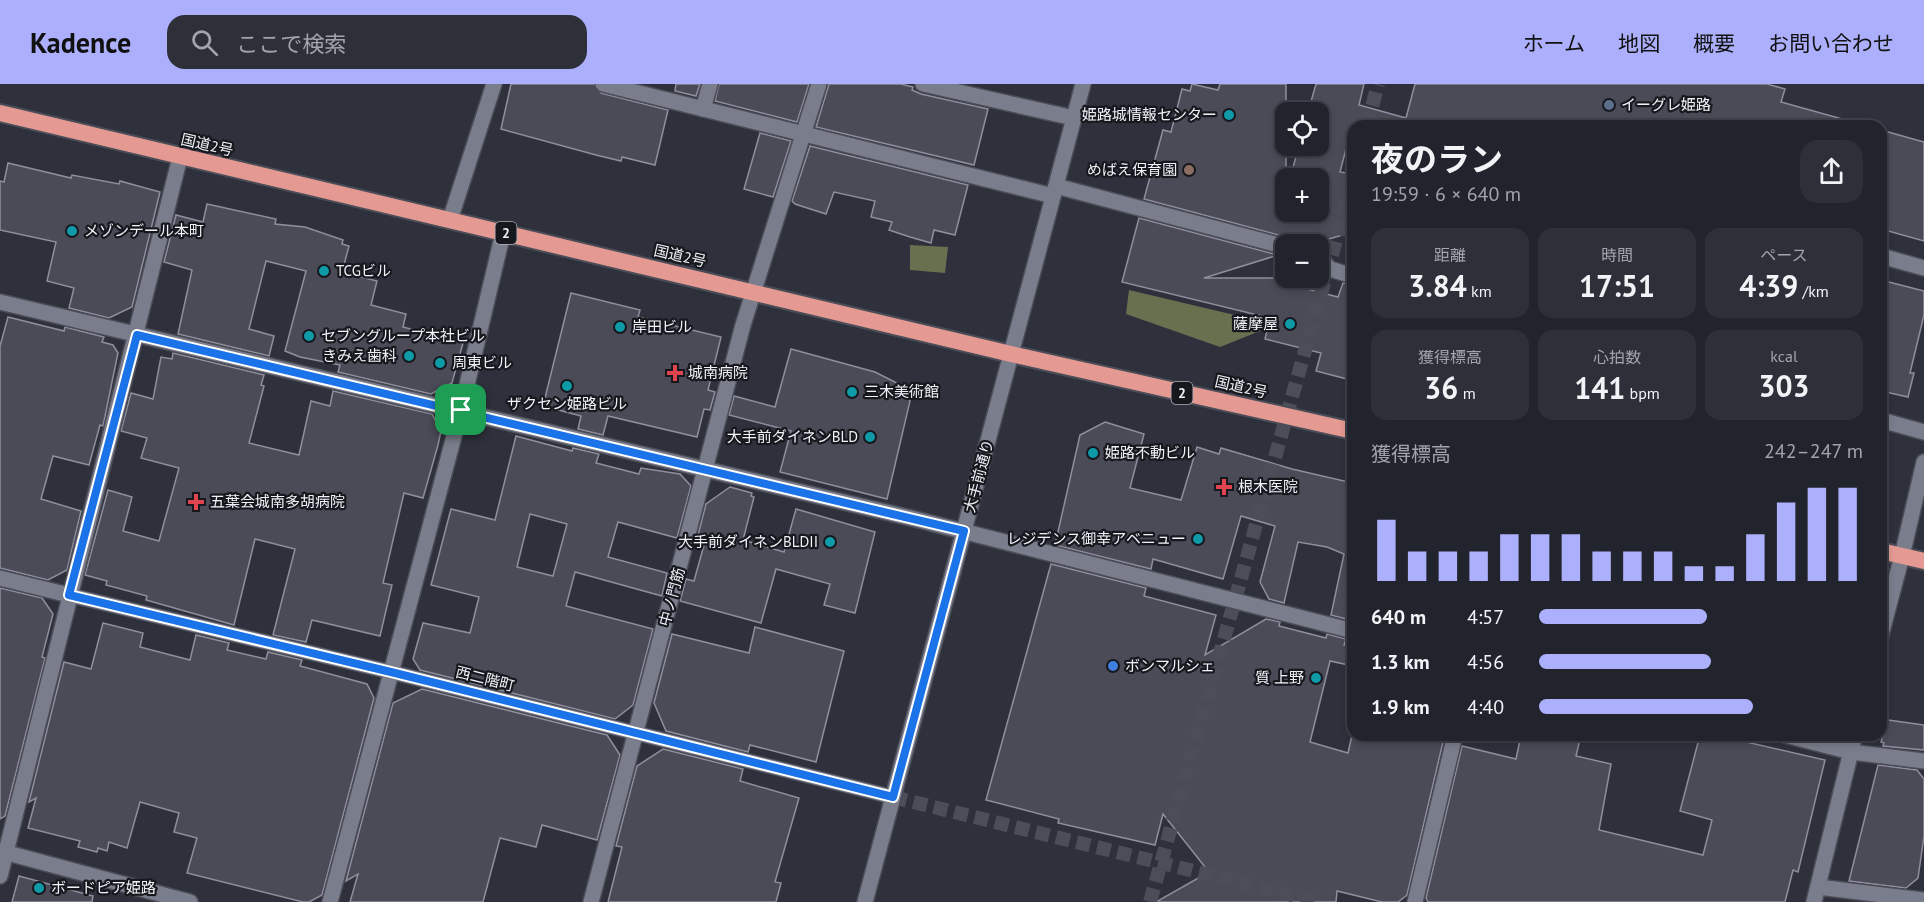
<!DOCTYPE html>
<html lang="ja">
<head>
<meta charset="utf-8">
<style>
  :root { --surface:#22242d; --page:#2e3039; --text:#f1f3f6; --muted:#a2a4aa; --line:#3f4149; --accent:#acaffb }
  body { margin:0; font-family:"PT Sans","Noto Sans JP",sans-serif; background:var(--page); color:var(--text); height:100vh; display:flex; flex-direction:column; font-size:22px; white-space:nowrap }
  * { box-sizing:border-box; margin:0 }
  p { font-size:20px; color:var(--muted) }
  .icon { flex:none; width:33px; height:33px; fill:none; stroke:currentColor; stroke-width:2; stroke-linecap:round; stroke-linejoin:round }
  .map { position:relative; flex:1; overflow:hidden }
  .sheet { position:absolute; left:1347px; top:36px; width:540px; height:621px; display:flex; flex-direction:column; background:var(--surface); border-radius:18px; box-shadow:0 3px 9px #0003,0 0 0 2px var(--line) }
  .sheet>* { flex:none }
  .tools { position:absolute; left:1275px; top:18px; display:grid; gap:12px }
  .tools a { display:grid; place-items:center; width:54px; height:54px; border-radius:12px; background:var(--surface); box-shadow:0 3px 9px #0003,0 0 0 2px var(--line); font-size:30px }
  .pin { position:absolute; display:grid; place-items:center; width:51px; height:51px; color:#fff; margin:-26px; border-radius:12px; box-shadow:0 3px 9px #0006 }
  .round { display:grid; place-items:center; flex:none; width:63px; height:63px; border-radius:18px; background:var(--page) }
  .headline { display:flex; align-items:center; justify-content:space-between; height:102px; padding:0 24px }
  h1 { font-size:33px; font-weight:700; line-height:45px }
  .stats { display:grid; grid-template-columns:repeat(3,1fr); gap:9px; height:102px; padding:6px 24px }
  .stats div { display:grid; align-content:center; border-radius:15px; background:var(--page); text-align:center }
  .stats b { font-size:30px; font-weight:700 }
  .stats small { font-size:16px; font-weight:400 }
  .stats p { font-size:16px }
  .chart { height:168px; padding:12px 24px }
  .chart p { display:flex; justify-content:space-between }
  .chart svg { width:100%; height:108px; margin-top:6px; stroke:var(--accent); stroke-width:6 }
  ul { padding:0 24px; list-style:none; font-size:20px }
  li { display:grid; grid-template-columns:96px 72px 1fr; align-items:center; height:45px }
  li i { height:15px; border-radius:8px; background:var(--accent) }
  header { display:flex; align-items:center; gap:36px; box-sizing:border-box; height:84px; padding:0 30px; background:var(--accent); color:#111 }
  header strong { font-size:28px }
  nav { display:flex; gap:33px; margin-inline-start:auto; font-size:21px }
  .search { width:420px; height:54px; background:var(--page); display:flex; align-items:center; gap:15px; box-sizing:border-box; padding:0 21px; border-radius:18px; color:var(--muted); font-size:22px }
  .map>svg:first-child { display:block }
  .forest { fill:#687050 }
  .building { fill:#4b4b58; stroke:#8e8e9d; stroke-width:1.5; fill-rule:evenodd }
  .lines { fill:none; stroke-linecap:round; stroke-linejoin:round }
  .pedestrian-tunnel { stroke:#4b4d58; stroke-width:14; stroke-dasharray:14 7; stroke-linecap:butt }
  .pedestrian-casing { stroke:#4a4c56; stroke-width:16 }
  .minor-casing { stroke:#4a4c56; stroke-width:18 }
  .tertiary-casing { stroke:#4a4c56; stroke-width:18 }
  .secondary-casing { stroke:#4a4c56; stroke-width:18 }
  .trunk-casing { stroke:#4a4c56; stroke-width:20 }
  .pedestrian { stroke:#7a7d8b; stroke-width:14 }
  .minor { stroke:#7a7d8b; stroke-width:15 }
  .tertiary { stroke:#7a7d8b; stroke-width:15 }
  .secondary { stroke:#7a7d8b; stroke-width:15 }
  .trunk { stroke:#e49993; stroke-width:16 }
  .route-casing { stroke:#fff; stroke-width:12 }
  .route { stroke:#1a73e8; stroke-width:8 }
  .service-dot { fill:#5c6f8a; stroke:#17181e; stroke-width:2 }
  .culture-dot { fill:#0f9aa8; stroke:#17181e; stroke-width:2 }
  .education-dot { fill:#8d6e63; stroke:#17181e; stroke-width:2 }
  .health-dot { fill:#e0444e; stroke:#17181e; stroke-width:2 }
  .shop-dot { fill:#3f7fe0; stroke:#17181e; stroke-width:2 }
  .labels { text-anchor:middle; stroke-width:4.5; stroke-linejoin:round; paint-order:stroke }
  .shield { fill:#17181e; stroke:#aeafb7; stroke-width:1.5 }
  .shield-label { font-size:14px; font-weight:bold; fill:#eff0f8 }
  .poi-label { font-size:15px; fill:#eff0f8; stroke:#17181e; text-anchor:start }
  .street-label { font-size:15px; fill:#eff0f8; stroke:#17181e }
</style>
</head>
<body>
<header>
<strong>Kadence</strong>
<div class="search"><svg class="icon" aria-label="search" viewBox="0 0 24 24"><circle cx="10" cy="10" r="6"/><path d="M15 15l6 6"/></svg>ここで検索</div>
<nav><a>ホーム</a><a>地図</a><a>概要</a><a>お問い合わせ</a></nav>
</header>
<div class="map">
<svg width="1924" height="818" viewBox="0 0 1924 818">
  <rect width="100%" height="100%" fill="#2e303c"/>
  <!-- forest -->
  <g class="forest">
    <path d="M910,161L948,163L945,189L910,186Z"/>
    <path d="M1129,206L1260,237V247L1220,263L1126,230Z"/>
  </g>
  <!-- building -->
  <g class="building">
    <path d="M511,0H594L601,9L668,26L655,81L622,73L621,77L596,71L501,45Z"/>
    <path d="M676,0H700L696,12L675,7Z"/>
    <path d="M719,0H809L797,38L715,17Z"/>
    <path d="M829,0H901L913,3L912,6L921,10L988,25L974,81L816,43Z"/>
    <path d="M1192,0L1218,6L1220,0H1286V128H1318V94H1290L1299,62H1318V28H1308L1316,0H1364L1359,21L1406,34L1415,0H1767L1785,5L1781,18L1846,36L1845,42H1352L1340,88L1353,90V148L1312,160L1144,115L1163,46L1171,48L1182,5L1190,7Z"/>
    <path d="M1881,46L1924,58V157L1881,145Z"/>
    <path d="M760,49L791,57L773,113L744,105Z"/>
    <path d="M810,62L968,101L955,151L934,146L931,159L910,153L889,146L892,138L871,133L875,117L834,108L826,130L795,120L792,117Z"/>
    <path d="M8,79L71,94L72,91L119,100L120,97L160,108L132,223L109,234L69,224L74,204L47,197L56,158L0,146V97L4,98Z"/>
    <path d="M207,120L276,135L275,140L305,143L343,156L342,160L349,162L342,188L377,197L371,221L406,230L403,243L463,259L452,299L431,310L338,288L340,281L300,273L285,267L306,187L266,177L249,245L274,252L269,272L178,250L192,186L164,178L176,131L203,138Z"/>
    <path d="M1139,134L1278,171L1204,194H1309L1307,205L1338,213L1343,199L1353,201V274L1347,295L1316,287L1321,269L1265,255L1270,234L1122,198Z"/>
    <path d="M1881,196L1924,207V231L1910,289H1914L1908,313L1881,307Z"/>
    <path d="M571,209L640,226L638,233L721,253L708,306L715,308L710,326L704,325L697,353L608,332L603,351L578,345L581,332L543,322Z"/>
    <path d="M8,233L64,247L65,243L104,253L102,258L113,261L118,269L103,342L100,341L89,381L53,372L41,415L81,427L67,486L48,496L0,484V262Z"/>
    <path d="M791,265L875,288L897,299L910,317L887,415L780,388L791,347L729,331L734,312L775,323Z"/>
    <path d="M173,269L264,291L261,301L264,302L249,359L299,371L311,317L330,322L333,307L432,330L441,347L438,361L423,414L404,409L383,499L392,501L380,552L312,536L306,558L273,551L295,465L255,455L234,541L146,516L147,512L106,501L107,497L85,491L108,406L132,413L123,447L159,457L179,384L141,374L147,354L121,347L131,309L153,315L161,273L172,275Z"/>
    <path d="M1105,338L1144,350L1130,404L1181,416L1197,363L1219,370L1221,364L1292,385L1353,399V523L1350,536L1331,531L1344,470L1327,463L1298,458L1284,519L1269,515L1260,498L1275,442L1241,432L1223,495L1153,475L1151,485L1055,461L1080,351Z"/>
    <path d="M516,352L572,367L573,364L599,370L596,379L639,390L641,384L680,390L691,402L677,454L618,438L608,473L667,489L662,512L575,488L566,522L653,545L633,621L615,635L420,586L413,575L423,539L470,549L479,513L431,501L451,425L495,436ZM530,430L567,440L553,492L517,483Z"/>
    <path d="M730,403L752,409L751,412L754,413L743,456L784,468L796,425L875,448L855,529L824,521L830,500L776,485L761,539L680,517L686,495L694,497L704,461L696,459L706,420Z"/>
    <path d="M1051,480L1146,504L1144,512L1216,531L1205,571L1266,535L1280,538L1279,542L1326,554L1327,550L1346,555L1344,561L1353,563V582L1330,577L1310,658L1348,669L1352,651H1442L1441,657L1443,658L1407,811L1398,818H1382L1337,807L1336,818H1156L1209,788L1163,730L1155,761L1058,739L1059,735L986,716Z"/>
    <path d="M0,504L42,514L53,530L42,573L45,574L5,732L0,735Z"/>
    <path d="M103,539L143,549L140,563L190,576L196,551L229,559L227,566L266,575L268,568L302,576L300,582L367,600L374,614L322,811L309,818H303L187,789L197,754L174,748L179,729L140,718L127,764L109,758L107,767L98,764L97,768L78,763L80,757L28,744L36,714L29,718L64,578L91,585Z"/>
    <path d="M755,543L844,567L816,678L750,661L748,668L666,647L654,619L672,550L749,569Z"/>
    <path d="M422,605L607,651L620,671L597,756L542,741L536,763L500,754L483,818H350L358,790L346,797L393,619Z"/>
    <path d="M1888,636L1924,641V666L1883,662L1884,659L1881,658Z"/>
    <path d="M1521,651H1581L1576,672L1611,680L1599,746L1703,771L1712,736L1680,727L1700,651H1716L1825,676L1798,788L1793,786L1785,818H1428L1426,814L1462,662L1516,675Z"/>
    <path d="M663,665L743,685L740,697L799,714L775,798L781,799L776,818H608L622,763L616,762L637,682Z"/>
    <path d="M1878,681L1917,686L1924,695V752L1918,794L1906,804L1849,797Z"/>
    <path d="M19,792L93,812L92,818H12Z"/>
  </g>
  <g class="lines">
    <!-- pedestrian-tunnel -->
    <g class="pedestrian-tunnel">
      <path d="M1367,42L1378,0"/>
      <path d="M893,713L1320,818"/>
      <path d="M1150,818L1353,96"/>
    </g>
    <!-- pedestrian casing -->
    <g class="pedestrian-casing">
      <path id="pedestrian" d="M69,511L391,588L893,713"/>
    </g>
    <!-- minor casing -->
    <g class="minor-casing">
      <g id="minor">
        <path d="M603,0L1053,112"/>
        <path d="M923,0L1074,34"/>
        <path d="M703,25L710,0"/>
        <path d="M1056,102L1286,163"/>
        <path d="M450,136L494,0"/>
        <path d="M1318,172L1330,185L1353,192"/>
        <path d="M1881,172L1924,184"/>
        <path d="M0,218L915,435L1353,547"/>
        <path d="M1881,336L1924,348"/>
        <path d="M0,494L69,511"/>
        <path d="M1785,651L1851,668L1924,677"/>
        <path d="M0,767L190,818"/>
        <path d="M0,792L180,73"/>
        <path d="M1818,803L1924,816"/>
        <path d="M330,818L461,326L503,149"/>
        <path d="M591,818L743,241L819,0"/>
        <path d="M1415,818L1455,651"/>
      </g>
    </g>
    <!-- tertiary casing -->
    <g class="tertiary-casing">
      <g id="tertiary">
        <path d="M1881,551L1902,472"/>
        <path d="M865,818L1083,0"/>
        <path d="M1814,818L1855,651"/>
      </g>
    </g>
    <!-- secondary casing -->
    <g class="secondary-casing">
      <path id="secondary" d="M1902,472L1924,378"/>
    </g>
    <!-- trunk casing -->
    <g class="trunk-casing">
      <g id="trunk">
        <path d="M0,29L1011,270L1353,347"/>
        <path d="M1881,467L1924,477"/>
      </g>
    </g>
    <!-- pedestrian -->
    <use href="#pedestrian" class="pedestrian"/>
    <!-- minor -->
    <use href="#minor" class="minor"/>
    <!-- tertiary -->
    <use href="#tertiary" class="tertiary"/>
    <!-- secondary -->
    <use href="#secondary" class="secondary"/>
    <!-- trunk -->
    <use href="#trunk" class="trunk"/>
  </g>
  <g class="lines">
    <!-- route casing -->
    <g class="route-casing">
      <path id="route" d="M137,251L964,447L893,713L391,588L69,511Z"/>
    </g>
    <!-- route -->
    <use href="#route" class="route"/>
  </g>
  <!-- markers -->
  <circle class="service-dot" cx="1609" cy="21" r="6"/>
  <g class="culture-dot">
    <circle cx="1229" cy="31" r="6"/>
    <circle cx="72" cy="147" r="6"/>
    <circle cx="324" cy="187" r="6"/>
    <circle cx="1290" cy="240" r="6"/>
    <circle cx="620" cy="243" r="6"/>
    <circle cx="309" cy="252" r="6"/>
    <circle cx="409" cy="272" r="6"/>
    <circle cx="440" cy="279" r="6"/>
    <circle cx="567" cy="302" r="6"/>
    <circle cx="852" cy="308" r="6"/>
    <circle cx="870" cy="353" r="6"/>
    <circle cx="1093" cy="369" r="6"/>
    <circle cx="1198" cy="455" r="6"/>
    <circle cx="830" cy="458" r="6"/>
    <circle cx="1316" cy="594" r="6"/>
    <circle cx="39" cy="804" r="6"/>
  </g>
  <circle class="education-dot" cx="1189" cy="86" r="6"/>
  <g class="health-dot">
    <path d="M672 280h6v6h6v6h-6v6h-6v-6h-6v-6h6z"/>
    <path d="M1221 394h6v6h6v6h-6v6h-6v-6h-6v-6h6z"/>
    <path d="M193 409h6v6h6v6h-6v6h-6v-6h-6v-6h6z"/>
  </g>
  <circle class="shop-dot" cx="1113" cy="582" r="6"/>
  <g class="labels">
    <!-- shield labels -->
    <g class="shield">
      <rect x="495.5" y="138" width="21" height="22" rx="4.5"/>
      <rect x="1171.5" y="298" width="21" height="22" rx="4.5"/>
    </g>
    <g class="shield-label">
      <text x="506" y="154">2</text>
      <text x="1182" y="314">2</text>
    </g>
    <!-- poi labels -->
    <g class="poi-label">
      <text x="1621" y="26">イーグレ姫路</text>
      <text x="1217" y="36" text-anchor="end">姫路城情報センター</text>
      <text x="1177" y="91" text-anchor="end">めばえ保育園</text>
      <text x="84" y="152">メゾンデール本町</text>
      <text x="336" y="192">TCGビル</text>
      <text x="1278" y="245" text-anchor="end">薩摩屋</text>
      <text x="632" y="248">岸田ビル</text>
      <text x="321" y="257">セブングループ本社ビル</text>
      <text x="397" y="277" text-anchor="end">きみえ歯科</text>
      <text x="452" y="284">周東ビル</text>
      <text x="688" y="294">城南病院</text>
      <text x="864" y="313">三木美術館</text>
      <text x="567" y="325" text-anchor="middle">ザクセン姫路ビル</text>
      <text x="858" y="358" text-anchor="end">大手前ダイネンBLD</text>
      <text x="1105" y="374">姫路不動ビル</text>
      <text x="1238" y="408">根木医院</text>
      <text x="210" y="423">五葉会城南多胡病院</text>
      <text x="1186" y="460" text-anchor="end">レジデンス御幸アベニュー</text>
      <text x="818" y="463" text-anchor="end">大手前ダイネンBLDII</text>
      <text x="1125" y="587">ボンマルシェ</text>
      <text x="1304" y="599" text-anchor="end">質 上野</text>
      <text x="51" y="809">ボードピア姫路</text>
    </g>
    <!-- street labels -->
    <g class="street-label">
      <text transform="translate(207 61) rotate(13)" y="5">国道2号</text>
      <text transform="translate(680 172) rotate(13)" y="5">国道2号</text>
      <text transform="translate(1241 303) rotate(13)" y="5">国道2号</text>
      <text transform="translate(979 392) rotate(-75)" y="5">大手前通り</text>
      <text transform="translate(672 513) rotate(-75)" y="5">中ノ門筋</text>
      <text transform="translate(485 595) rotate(14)" y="5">西二階町</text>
    </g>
  </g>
</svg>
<div class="tools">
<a><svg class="icon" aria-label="locate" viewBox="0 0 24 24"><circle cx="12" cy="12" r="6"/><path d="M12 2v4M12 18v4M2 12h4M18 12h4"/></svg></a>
<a>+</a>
<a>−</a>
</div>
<div class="pin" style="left:461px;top:326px;background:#1e9e55"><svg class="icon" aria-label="arrive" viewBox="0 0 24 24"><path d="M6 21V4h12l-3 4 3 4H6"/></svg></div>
<section class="sheet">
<div class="headline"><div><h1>夜のラン</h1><p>19:59 · 6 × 640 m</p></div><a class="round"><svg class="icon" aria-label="share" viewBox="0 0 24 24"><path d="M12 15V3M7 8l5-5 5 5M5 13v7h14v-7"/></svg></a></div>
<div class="stats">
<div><p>距離</p><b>3.84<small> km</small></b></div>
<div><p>時間</p><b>17:51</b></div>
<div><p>ペース</p><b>4:39<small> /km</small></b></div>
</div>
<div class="stats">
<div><p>獲得標高</p><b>36<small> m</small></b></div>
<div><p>心拍数</p><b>141<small> bpm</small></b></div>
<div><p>kcal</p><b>303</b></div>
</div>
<div class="chart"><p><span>獲得標高</span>242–247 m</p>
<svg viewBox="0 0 160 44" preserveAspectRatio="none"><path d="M5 44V19M15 44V32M25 44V32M35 44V32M45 44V25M55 44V25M65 44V25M75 44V32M85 44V32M95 44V32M105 44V38M115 44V38M125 44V25M135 44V12M145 44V6M155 44V6"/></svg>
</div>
<ul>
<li><b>640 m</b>4:57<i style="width:52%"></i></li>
<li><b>1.3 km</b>4:56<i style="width:53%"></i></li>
<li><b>1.9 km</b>4:40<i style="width:66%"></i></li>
</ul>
</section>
</div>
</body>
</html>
